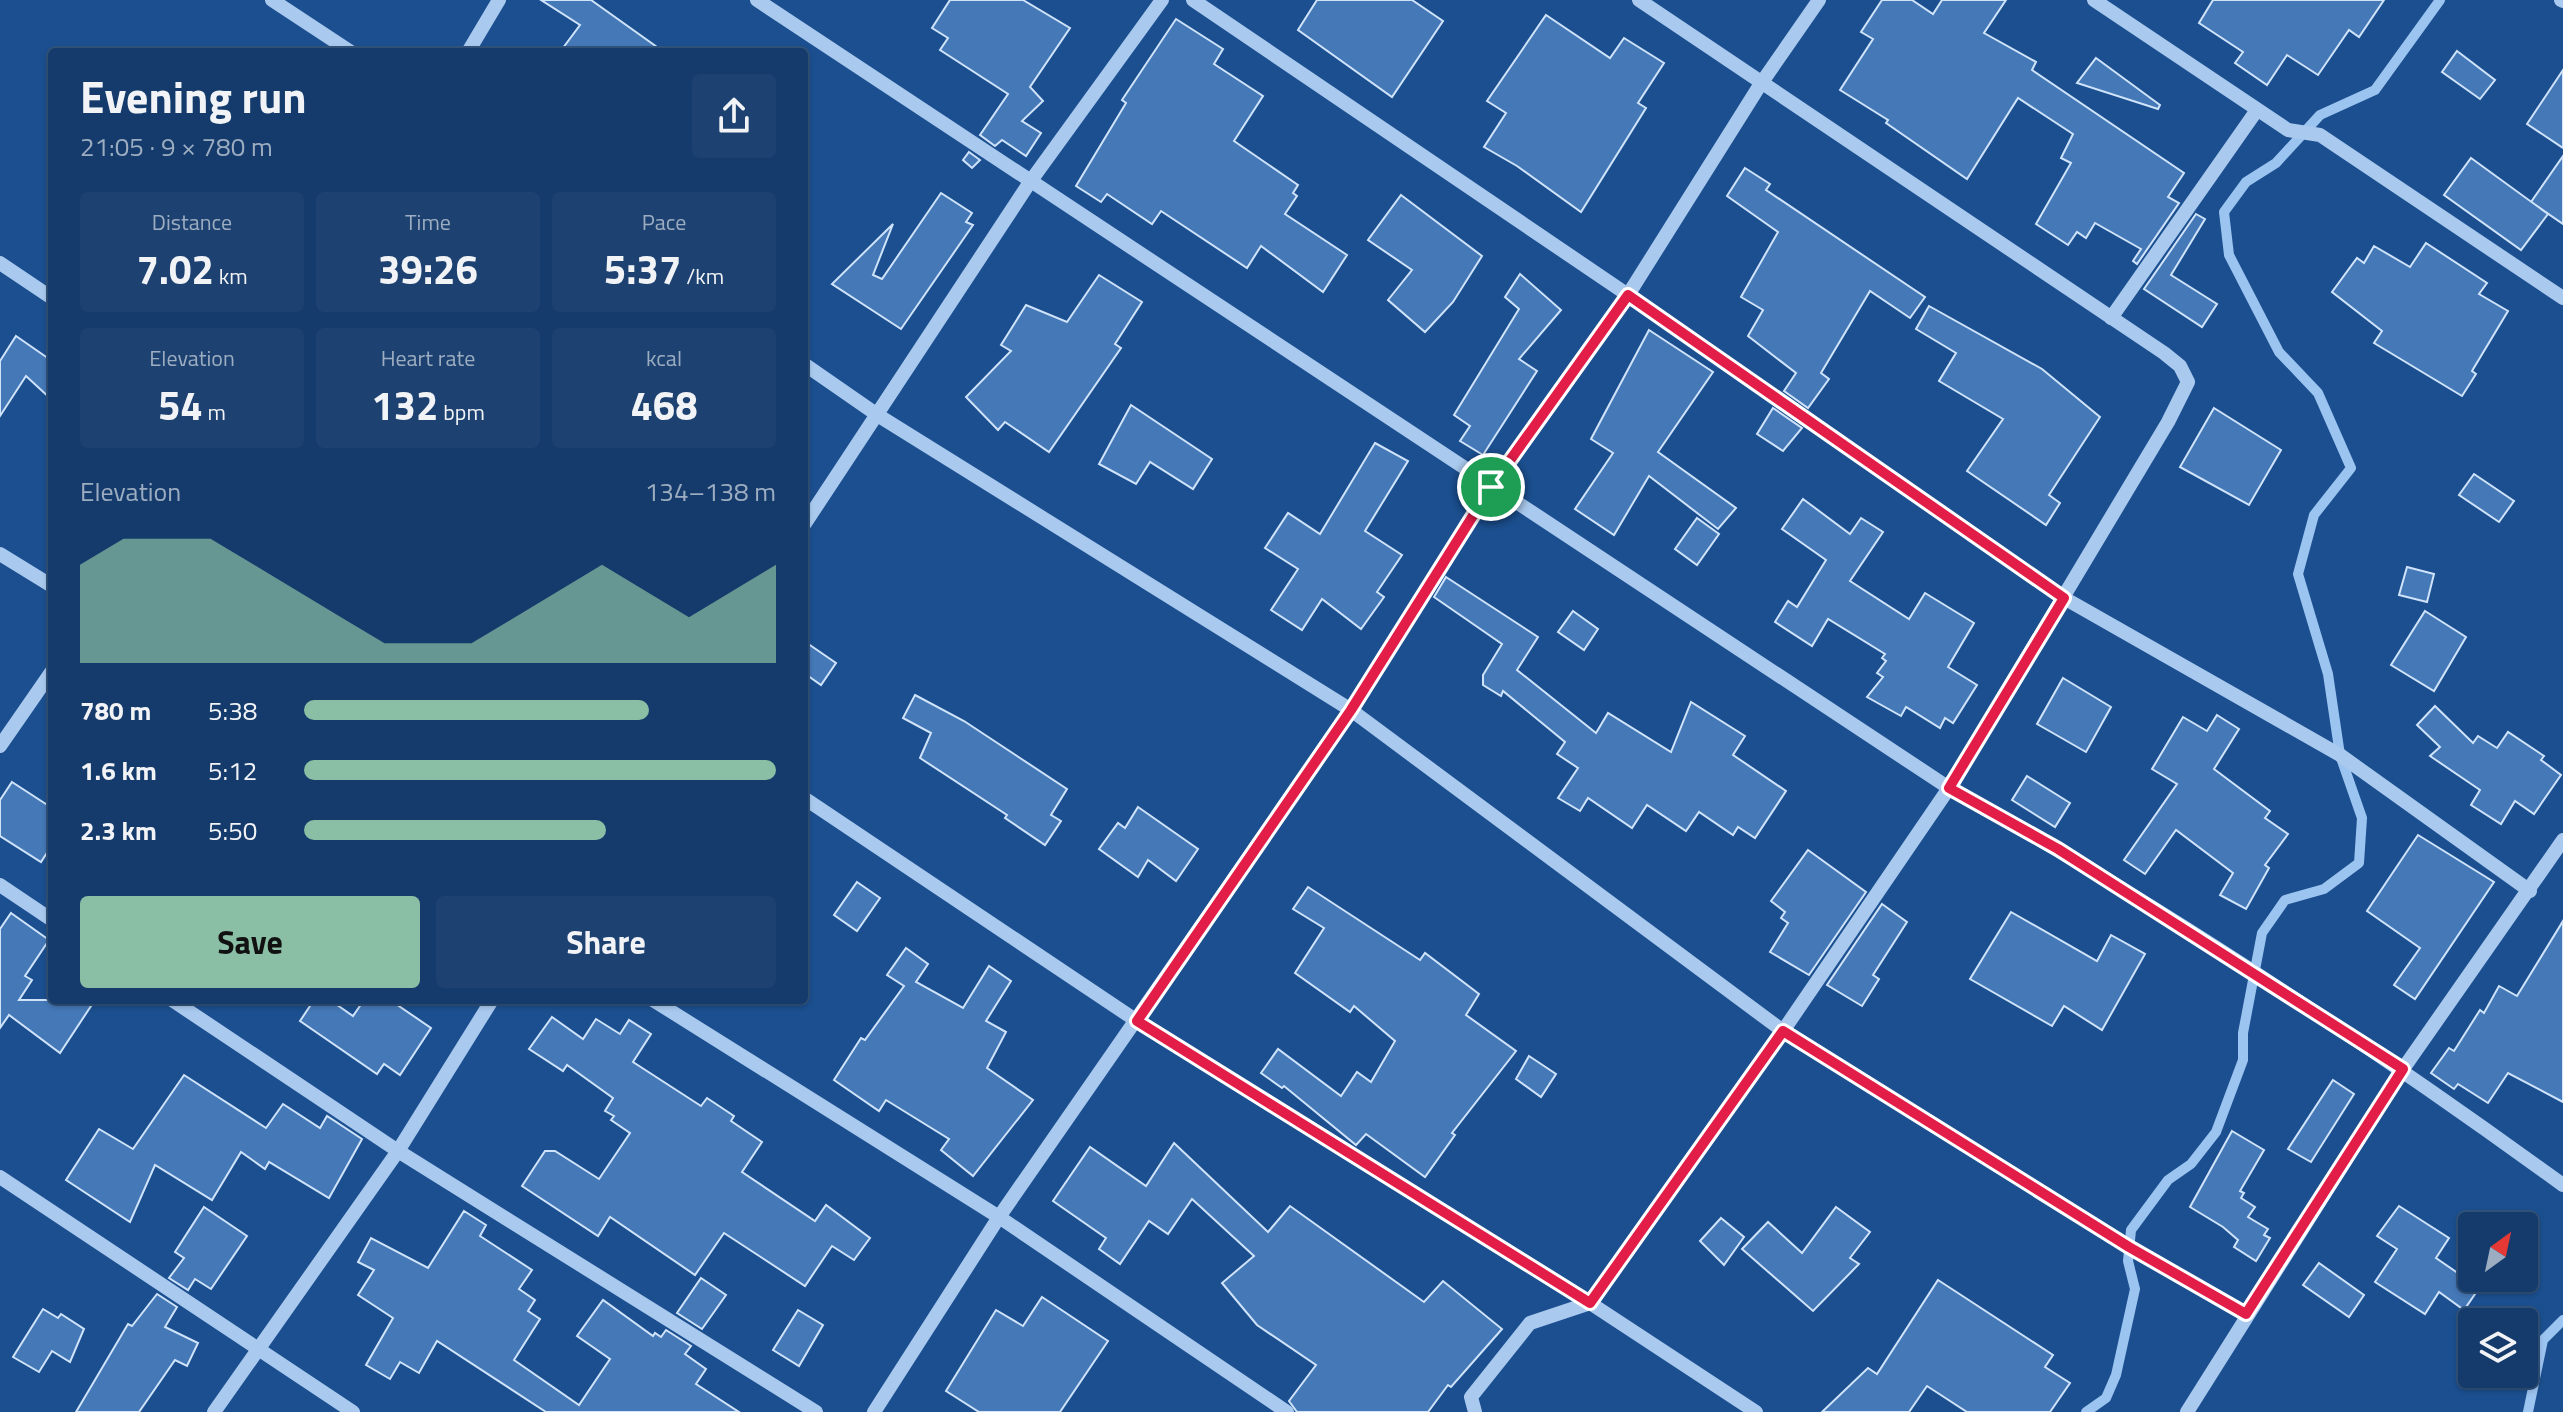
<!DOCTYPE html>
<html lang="en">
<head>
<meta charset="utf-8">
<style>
  :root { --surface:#143b6b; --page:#1d4271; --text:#f1f3f6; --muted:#9dadc1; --line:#33557e; --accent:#8abfa5 }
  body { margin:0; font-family:"Titillium Web",sans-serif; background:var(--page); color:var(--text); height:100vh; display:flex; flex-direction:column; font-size:30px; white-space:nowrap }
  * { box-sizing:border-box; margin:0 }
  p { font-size:26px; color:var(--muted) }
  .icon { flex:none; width:44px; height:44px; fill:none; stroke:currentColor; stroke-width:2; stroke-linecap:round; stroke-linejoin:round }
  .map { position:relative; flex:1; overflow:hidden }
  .panel { position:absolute; left:48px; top:48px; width:760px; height:956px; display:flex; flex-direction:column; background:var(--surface); border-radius:8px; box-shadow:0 2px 6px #0004,0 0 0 2px var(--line) }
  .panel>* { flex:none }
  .needle { width:52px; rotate:33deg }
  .tools { position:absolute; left:2458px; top:1212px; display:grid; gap:16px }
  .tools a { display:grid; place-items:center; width:80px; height:80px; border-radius:8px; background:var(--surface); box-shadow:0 2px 6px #0004,0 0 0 2px var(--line); font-size:40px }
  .pin { position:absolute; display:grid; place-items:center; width:68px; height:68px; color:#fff; margin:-34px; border:4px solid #fff; border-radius:50%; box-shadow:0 2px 8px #0007 }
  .round { display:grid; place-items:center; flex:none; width:84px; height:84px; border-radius:8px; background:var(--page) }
  .overview { display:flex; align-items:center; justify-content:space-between; height:136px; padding:0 32px }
  h1 { font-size:44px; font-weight:700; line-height:60px }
  .stats { display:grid; grid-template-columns:repeat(3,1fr); gap:12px; height:136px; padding:8px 32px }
  .stats div { display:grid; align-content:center; border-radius:8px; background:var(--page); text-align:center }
  .stats b { font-size:40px; font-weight:700 }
  .stats small { font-size:22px; font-weight:400 }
  .stats p { font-size:22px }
  .chart { height:224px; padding:16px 32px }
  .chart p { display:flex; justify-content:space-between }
  .chart svg { width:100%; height:144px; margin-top:8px; fill:var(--accent); opacity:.7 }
  .cta { display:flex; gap:16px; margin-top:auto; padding:16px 32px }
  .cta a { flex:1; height:92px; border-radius:8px; background:var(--accent); color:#111; font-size:32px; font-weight:700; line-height:92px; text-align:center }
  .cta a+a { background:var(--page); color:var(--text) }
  ul { padding:0 32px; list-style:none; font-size:26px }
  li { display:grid; grid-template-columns:128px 96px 1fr; align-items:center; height:60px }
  li i { height:20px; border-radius:10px; background:var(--accent) }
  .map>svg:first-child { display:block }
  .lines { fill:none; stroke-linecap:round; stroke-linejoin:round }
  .stream { stroke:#9cc4f0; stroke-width:10 }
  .building { fill:#4478b7; stroke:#cfe3fa; stroke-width:2 }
  .minor { stroke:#a9c9ee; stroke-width:14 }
  .route-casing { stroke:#fff; stroke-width:16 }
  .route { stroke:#e11d48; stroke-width:10 }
</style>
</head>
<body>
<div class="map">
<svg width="2563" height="1412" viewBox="0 0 2563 1412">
  <rect width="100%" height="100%" fill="#1b4f8f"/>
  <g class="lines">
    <!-- stream -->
    <g class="stream">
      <path d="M2086,1412L2106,1398L2116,1375L2135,1289L2128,1261L2131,1230L2168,1180L2191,1164L2216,1132L2243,1060V1033L2262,933L2285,900L2324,889L2359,863L2362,818L2340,755L2328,674L2298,574L2314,515L2351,468L2318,393L2279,352L2229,255L2224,212L2246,182L2276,163L2320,115L2375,90L2440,0"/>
      <path d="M2528,1412L2543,1340L2563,1320"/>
    </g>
  </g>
  <!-- building -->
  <g class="building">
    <path d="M541,0H591L664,52H560L580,25Z"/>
    <path d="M950,0H1023L1070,28L1030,87L1043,101L1022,121L1041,133L1026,156L1002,140L995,146L980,135L1008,94L940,50L948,38L932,28Z"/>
    <path d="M1317,0H1412L1443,21L1392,97L1298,30Z"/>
    <path d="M1882,0H1912L1933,14L1942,0H2006L1984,33L2036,62L2032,70L2184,173L2168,197L2179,203L2137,264L2133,261L2141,249L2095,223L2086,238L2077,232L2068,245L2036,224L2071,163L2061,158L2073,134L2018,98L1967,179L1886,123L1888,120L1840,90L1873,39L1861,32Z"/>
    <path d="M2213,0H2384L2359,37L2349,30L2318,75L2287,55L2267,85L2235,63L2243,52L2199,23Z"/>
    <path d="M1546,15L1610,58L1624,38L1664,63L1638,103L1646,108L1581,212L1517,166L1484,147L1506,113L1487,101Z"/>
    <path d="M1176,19L1223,49L1214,64L1263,96L1234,141L1298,185L1293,193L1297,196L1285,214L1347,255L1323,292L1261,246L1247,268L1161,211L1152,224L1107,194L1101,202L1076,186L1126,103L1122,100Z"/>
    <path d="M2457,51L2495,80L2480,99L2442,72Z"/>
    <path d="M2096,58L2160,105L2158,109L2077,83Z"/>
    <path d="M2563,70V148L2527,124Z"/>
    <path d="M969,152L980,160L972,168L963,160Z"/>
    <path d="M2563,156V224L2531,202Z"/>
    <path d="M2471,158L2548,214L2521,250L2444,195Z"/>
    <path d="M1745,168L1770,184L1766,190L1925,297L1910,318L1870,291L1821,373L1829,379L1808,408L1784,391L1796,373L1748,336L1763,310L1741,297L1778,232L1727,196Z"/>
    <path d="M941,193L972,213L966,222L973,225L901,329L832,284L893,224L873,275L882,279Z"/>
    <path d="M1401,195L1482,256L1453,302L1425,332L1388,300L1412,270L1368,240Z"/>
    <path d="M2196,214L2205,219L2171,275L2217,304L2202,327L2144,289Z"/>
    <path d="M2426,243L2487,283L2479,294L2508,311L2472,371L2476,374L2462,396L2374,343L2382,331L2332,292L2357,258L2364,263L2374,246L2410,267Z"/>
    <path d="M1520,274L1561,310L1519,359L1537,371L1483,455L1460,441L1470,426L1454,415L1519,309L1505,297Z"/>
    <path d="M1099,275L1142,302L1115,344L1121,348L1049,452L1005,422L998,430L966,397L1011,351L1001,345L1026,305L1067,322Z"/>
    <path d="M1929,306L2042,369L2100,417L2049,495L2060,503L2046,525L1967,471L2003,419L1939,381L1956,353L1916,329Z"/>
    <path d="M1649,330L1713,372L1658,452L1736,508L1718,529L1649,476L1614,535L1575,509L1613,453L1591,439Z"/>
    <path d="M16,336L52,361V400L26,376L0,416V361Z"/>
    <path d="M1131,405L1212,459L1193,489L1150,462L1136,484L1099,464Z"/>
    <path d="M1773,408L1802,428L1783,451L1757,434Z"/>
    <path d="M2214,408L2281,450L2249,505L2180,467Z"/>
    <path d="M1375,443L1408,461L1365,531L1402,555L1377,592L1384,597L1361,629L1322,599L1302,630L1271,610L1298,569L1265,548L1288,513L1320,534Z"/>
    <path d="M2474,474L2514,501L2499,522L2459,495Z"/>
    <path d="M1803,499L1850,534L1861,518L1883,532L1850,581L1909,619L1925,593L1974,623L1948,667L1977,685L1953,723L1945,718L1940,728L1906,707L1901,716L1867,697L1883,677L1877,673L1886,661L1882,658L1885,654L1828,619L1812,646L1775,622L1788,601L1797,607L1826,560L1782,529Z"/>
    <path d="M1697,518L1719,534L1697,565L1675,549Z"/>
    <path d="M2407,567L2434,574L2427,602L2399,595Z"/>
    <path d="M1446,577L1538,637L1517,670L1596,733L1608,713L1671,752L1691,702L1745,736L1733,755L1786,791L1755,838L1738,827L1733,835L1699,812L1686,831L1647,805L1632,828L1588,798L1580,811L1558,798L1578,768L1557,754L1565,742L1503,691L1501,696L1483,685V675L1502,644L1434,597Z"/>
    <path d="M1573,611L1598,629L1584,650L1558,632Z"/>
    <path d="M2425,611L2466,637L2434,691L2391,665Z"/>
    <path d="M804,641L836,663L821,685L804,673Z"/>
    <path d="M2063,678L2111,707L2086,752L2037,724Z"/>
    <path d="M915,695L964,721L1067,789L1051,815L1061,821L1045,845L1005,818L1007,815L920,758L931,733L903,718Z"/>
    <path d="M2435,706L2473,743L2478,736L2497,748L2508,732L2544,756L2541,760L2561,775L2534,814L2515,801L2501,824L2471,805L2480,790L2430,756L2440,747L2417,725Z"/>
    <path d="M2217,715L2239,729L2214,769L2270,811L2265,818L2288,834L2265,865L2269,868L2246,909L2220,895L2233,873L2176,830L2145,874L2124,860L2177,784L2152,769L2183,717L2207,731Z"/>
    <path d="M2027,776L2070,803L2055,827L2012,800Z"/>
    <path d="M12,782L52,808V845L41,862L0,836V800Z"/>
    <path d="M1138,807L1198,849L1176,881L1148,860L1138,877L1099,849L1118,823L1125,828Z"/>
    <path d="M2418,835L2494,882L2415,999L2394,985L2420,948L2367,911Z"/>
    <path d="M1808,850L1866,892L1809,975L1770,952L1788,923L1781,918L1785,912L1771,901Z"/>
    <path d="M857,882L880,898L857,931L834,915Z"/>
    <path d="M1308,887L1420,960L1425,953L1479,994L1466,1015L1516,1051L1452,1133L1455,1135L1425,1177L1366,1134L1356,1145L1284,1086L1282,1088L1261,1073L1278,1049L1341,1096L1357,1072L1371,1082L1395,1041L1354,1006L1350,1012L1295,973L1324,928L1293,909Z"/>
    <path d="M1882,904L1907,922L1873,975L1879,979L1862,1006L1827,985Z"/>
    <path d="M2011,912L2097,961L2111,935L2145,954L2102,1030L2064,1006L2052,1026L1970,979Z"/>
    <path d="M11,913L49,940L25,976L32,980L19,1000H95L60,1053L9,1015L0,1028V929Z"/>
    <path d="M2563,921V1102L2508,1073L2488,1103L2458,1084L2454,1089L2431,1073L2449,1048L2454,1051L2480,1010L2484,1013L2499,986L2517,996Z"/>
    <path d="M906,948L928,964L916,982L963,1008L989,966L1011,981L986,1021L1006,1032L987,1068L1033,1100L973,1176L941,1150L949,1139L886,1100L879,1111L834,1080L861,1038L865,1040L904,986L887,975Z"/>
    <path d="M314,1000H330L353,1016L364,1000H390L431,1028L400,1075L384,1064L377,1074L300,1021Z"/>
    <path d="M552,1017L583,1039L596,1019L620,1034L629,1020L651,1034L633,1062L701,1106L707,1098L734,1116L731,1121L762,1142L742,1172L815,1221L826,1205L870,1238L854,1260L832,1246L805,1286L724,1233L695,1275L610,1217L598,1236L522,1186L545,1151H555L599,1179L630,1133L611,1120L614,1116L605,1111L613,1098L567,1065L563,1071L529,1049Z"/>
    <path d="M1529,1056L1556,1074L1541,1097L1516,1079Z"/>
    <path d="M184,1075L266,1128L283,1104L320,1128L327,1116L362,1139L329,1198L269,1162L265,1169L241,1152L212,1200L155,1165L130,1222L66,1180L99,1129L133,1149Z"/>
    <path d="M2333,1080L2354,1094L2311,1162L2288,1149Z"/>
    <path d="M2232,1131L2264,1150L2240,1191L2244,1193L2241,1198L2255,1207L2248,1217L2268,1229L2264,1235L2270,1238L2256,1261L2234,1247L2238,1240L2223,1227L2190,1207Z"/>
    <path d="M1174,1143L1268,1232L1290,1206L1424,1302L1443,1281L1502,1329L1451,1387L1448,1385L1428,1412H1297L1289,1401L1316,1365L1257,1325L1222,1283L1254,1256L1192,1199L1168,1234L1149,1221L1120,1264L1099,1249L1106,1238L1053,1201L1090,1147L1146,1186Z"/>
    <path d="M2399,1206L2449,1238L2436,1258L2465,1278H2486L2464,1310L2439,1292L2425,1314L2375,1282L2397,1249L2377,1236Z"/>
    <path d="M204,1207L247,1236L211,1289L195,1279L188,1290L169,1278L184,1258L175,1252Z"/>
    <path d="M1836,1207L1870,1232L1850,1258L1859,1264L1813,1311L1742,1249L1768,1222L1802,1253Z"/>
    <path d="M464,1211L486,1225L480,1236L532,1270L519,1289L535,1300L528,1311L540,1319L514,1360L579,1405L610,1359L577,1336L603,1300L653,1336L655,1333L661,1337L666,1330L691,1346L685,1354L706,1369L696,1384L739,1412H546L437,1341L419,1373L400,1362L390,1379L366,1365L393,1318L358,1295L374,1270L358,1262L371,1238L428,1268Z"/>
    <path d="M1721,1218L1744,1237L1724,1265L1700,1241Z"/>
    <path d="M2319,1263L2364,1295L2349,1317L2303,1285Z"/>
    <path d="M701,1278L726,1295L702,1329L677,1313Z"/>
    <path d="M1938,1280L2053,1355L2045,1367L2070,1383L2050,1412H1967L1927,1386L1909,1412H1822L1868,1368L1877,1374Z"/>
    <path d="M157,1294L177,1307L165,1327L198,1343L187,1366L175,1360L139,1412H76L128,1324L132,1326Z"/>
    <path d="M1042,1297L1108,1341L1060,1412H979L946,1391L996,1310L1023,1326Z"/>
    <path d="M43,1309L58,1318L61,1314L84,1329L70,1362L52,1351L39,1372L13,1357Z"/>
    <path d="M798,1310L823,1325L799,1366L773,1350Z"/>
  </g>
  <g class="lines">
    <!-- minor -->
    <g class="minor">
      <path d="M272,0L351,52"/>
      <path d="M757,0L1949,788C2162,906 2366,1042 2563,1185"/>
      <path d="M1193,0L1628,295L2064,598L2340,755L2530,891"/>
      <path d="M2094,0L2288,130L2320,135L2563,298"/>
      <path d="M2561,0L2563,1"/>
      <path d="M468,52L499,0"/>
      <path d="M0,263L52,298"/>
      <path d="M2111,318L2257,110"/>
      <path d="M804,364L879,416L1351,710L1783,1031L2129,1247L2246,1314"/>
      <path d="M804,525L1030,182L1162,0"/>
      <path d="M0,554L52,586"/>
      <path d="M0,746L52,671"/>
      <path d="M804,798L1137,1021L1590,1303L1756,1412"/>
      <path d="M0,885L52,920"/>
      <path d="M172,1000L398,1151L816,1412"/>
      <path d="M653,1000L999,1217L1287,1412"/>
      <path d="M0,1177L353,1412"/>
      <path d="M214,1412L398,1151L492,1000"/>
      <path d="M874,1412L999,1217L1351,710L1491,487L1628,295L1760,85L1819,0"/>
      <path d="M1475,1412L1471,1397L1530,1323L1590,1303L1783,1031L1949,788L2168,422L2188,382L2180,366L2164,353L1639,0"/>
      <path d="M2187,1412L2403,1069L2563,840"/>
    </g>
  </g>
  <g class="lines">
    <!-- route casing -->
    <g class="route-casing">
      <path id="route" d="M1628,295L2064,598L1949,788L2058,849L2403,1069L2246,1314L2129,1247L1783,1031L1590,1303L1137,1021L1351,710L1491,487Z"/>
    </g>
    <!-- route -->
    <use href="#route" class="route"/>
  </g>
</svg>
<div class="tools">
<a><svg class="needle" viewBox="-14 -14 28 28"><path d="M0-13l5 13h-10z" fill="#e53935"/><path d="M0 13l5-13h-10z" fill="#9dadc1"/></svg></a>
<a><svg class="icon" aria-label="layers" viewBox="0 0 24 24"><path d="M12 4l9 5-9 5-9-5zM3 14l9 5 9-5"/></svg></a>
</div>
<div class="pin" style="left:1491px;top:487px;background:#1e9e55"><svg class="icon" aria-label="arrive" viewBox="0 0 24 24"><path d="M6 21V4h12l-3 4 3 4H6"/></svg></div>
<section class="panel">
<div class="overview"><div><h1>Evening run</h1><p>21:05 · 9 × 780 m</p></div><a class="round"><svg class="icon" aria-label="share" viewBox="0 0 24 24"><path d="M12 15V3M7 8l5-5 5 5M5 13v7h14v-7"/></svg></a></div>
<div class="stats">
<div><p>Distance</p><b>7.02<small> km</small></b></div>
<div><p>Time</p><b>39:26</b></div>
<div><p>Pace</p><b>5:37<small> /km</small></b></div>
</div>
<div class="stats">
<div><p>Elevation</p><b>54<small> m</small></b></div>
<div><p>Heart rate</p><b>132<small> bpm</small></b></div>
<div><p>kcal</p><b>468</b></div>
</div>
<div class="chart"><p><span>Elevation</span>134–138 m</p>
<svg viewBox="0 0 160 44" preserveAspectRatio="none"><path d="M0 44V14L10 6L20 6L30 6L40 14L50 22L60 30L70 38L80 38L90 38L100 30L110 22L120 14L130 22L140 30L150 22L160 14V44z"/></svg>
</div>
<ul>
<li><b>780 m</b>5:38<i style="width:73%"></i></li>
<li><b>1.6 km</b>5:12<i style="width:100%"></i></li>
<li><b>2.3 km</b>5:50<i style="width:64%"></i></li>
</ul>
<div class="cta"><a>Save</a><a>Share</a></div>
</section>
</div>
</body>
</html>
